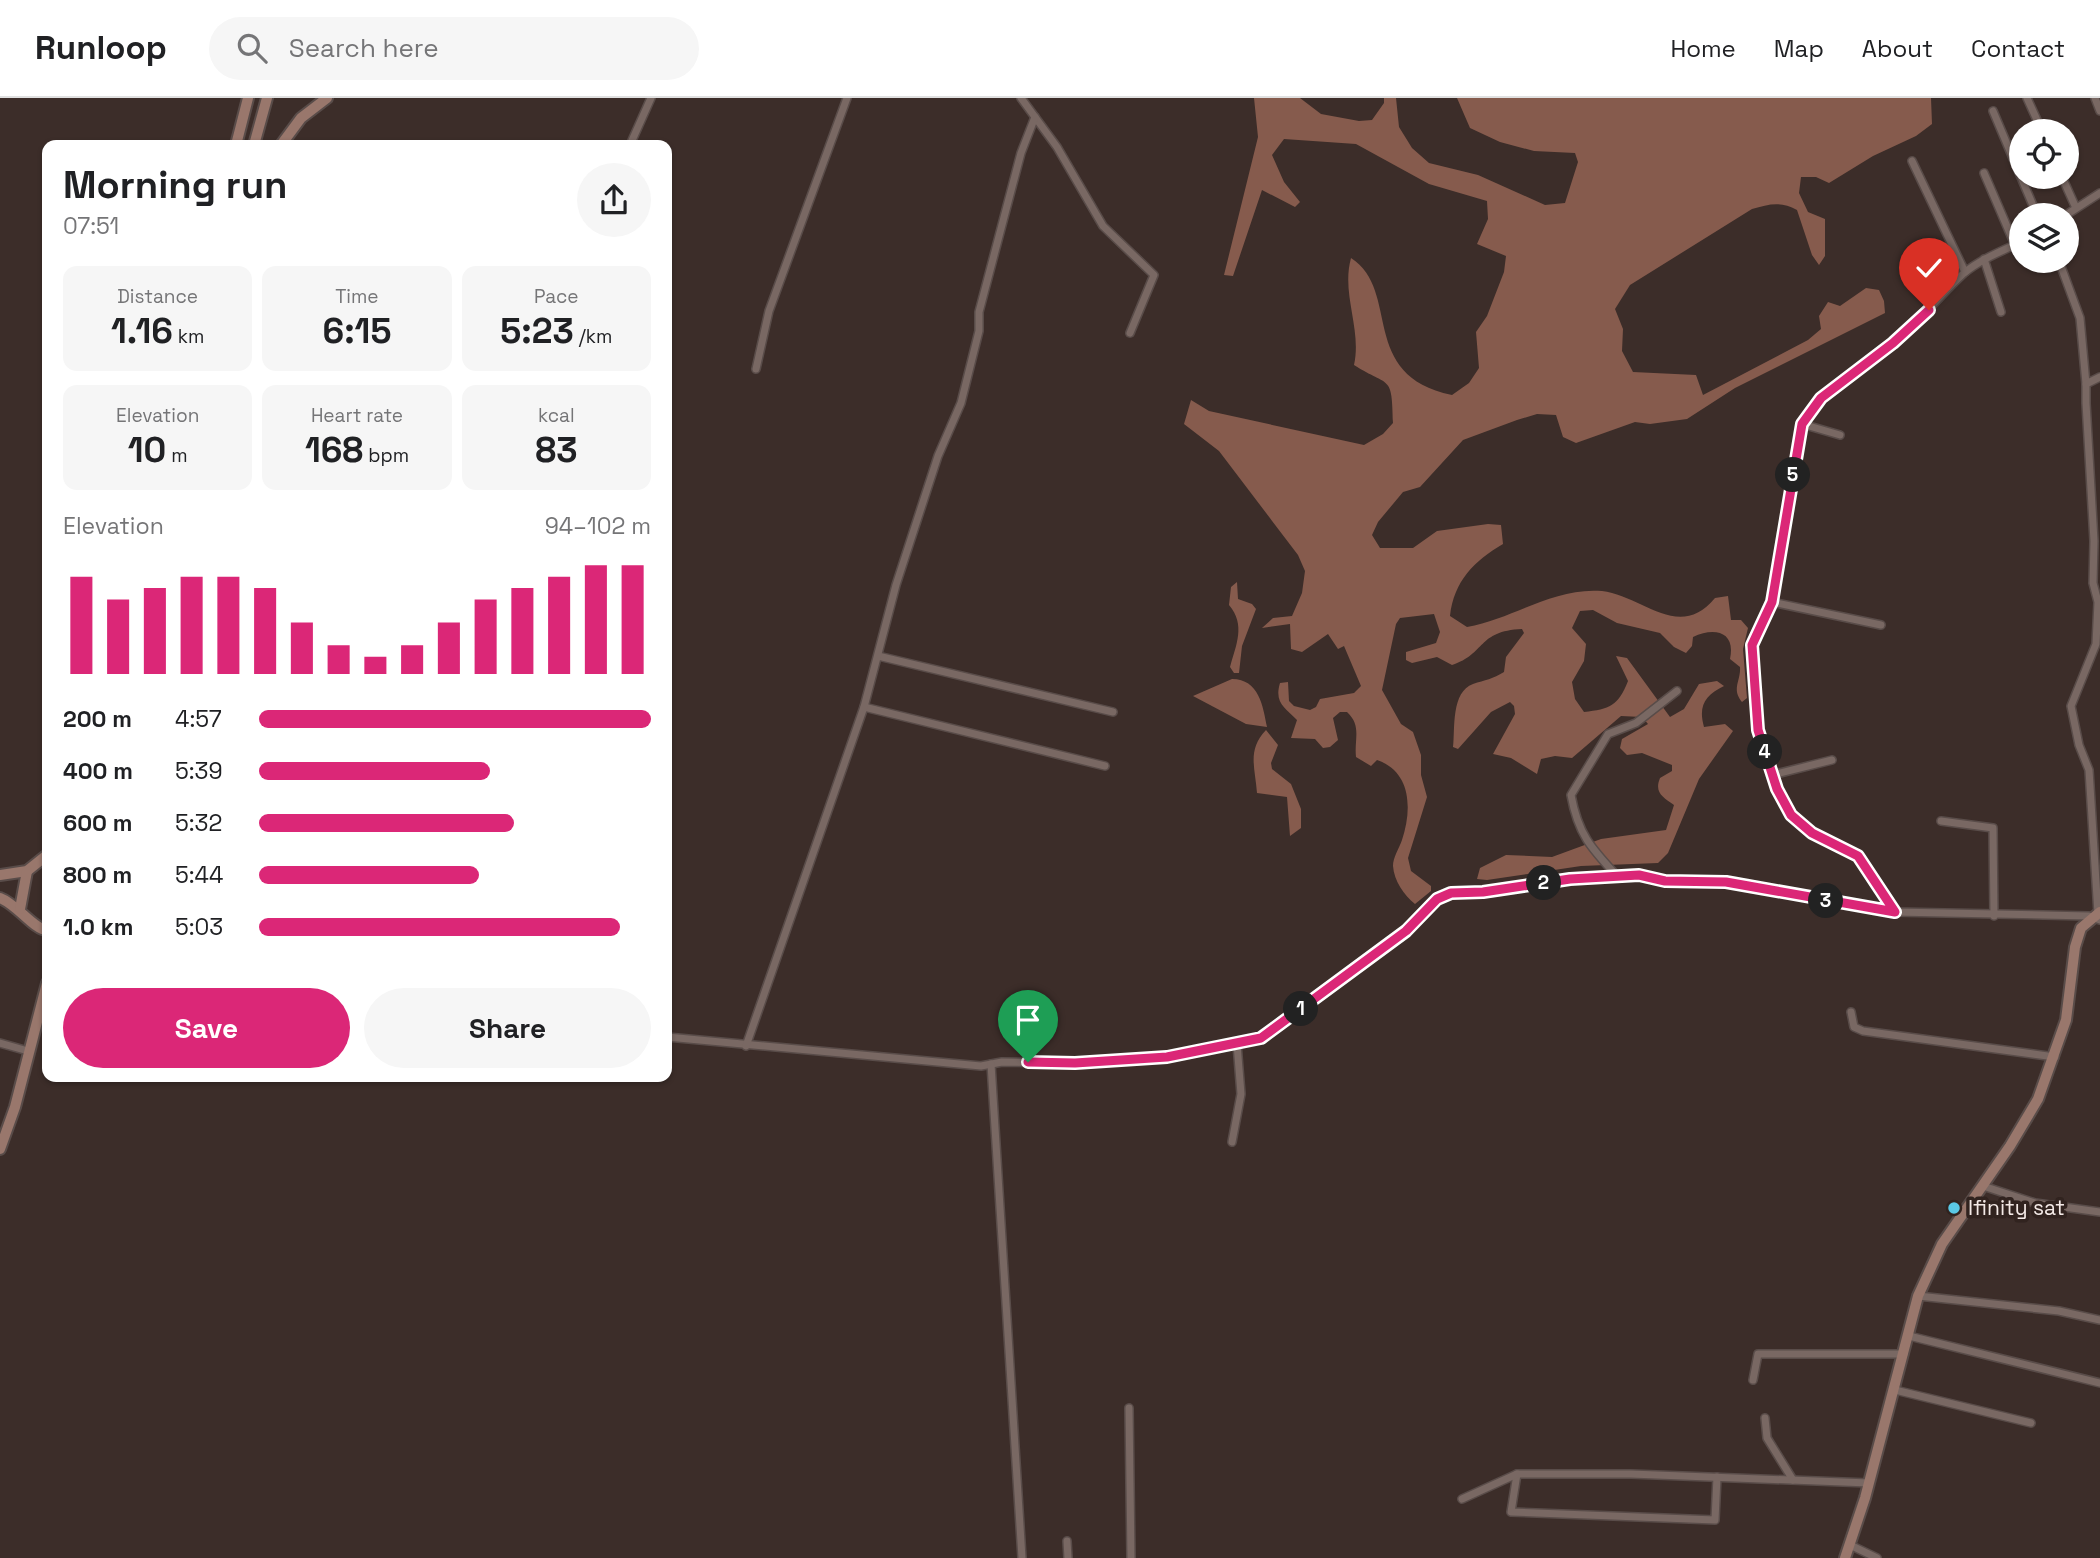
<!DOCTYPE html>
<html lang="en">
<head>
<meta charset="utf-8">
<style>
  :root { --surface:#fff; --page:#f6f6f6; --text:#202124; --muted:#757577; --line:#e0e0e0; --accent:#db2777 }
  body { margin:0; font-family:"Space Grotesk",sans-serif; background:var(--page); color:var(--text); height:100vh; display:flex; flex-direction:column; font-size:26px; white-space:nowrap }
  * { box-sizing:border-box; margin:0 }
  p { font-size:23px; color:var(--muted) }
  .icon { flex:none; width:38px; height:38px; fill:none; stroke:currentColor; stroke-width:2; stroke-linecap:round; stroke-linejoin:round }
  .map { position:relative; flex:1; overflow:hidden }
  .sheet { position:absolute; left:42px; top:42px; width:630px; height:942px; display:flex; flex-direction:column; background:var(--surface); border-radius:14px; box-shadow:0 2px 5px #0004 }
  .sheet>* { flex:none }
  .tools { position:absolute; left:2009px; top:21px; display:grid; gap:14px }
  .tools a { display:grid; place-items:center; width:70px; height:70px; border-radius:50%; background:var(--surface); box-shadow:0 2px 5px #0004; font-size:35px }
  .pin { position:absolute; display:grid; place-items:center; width:60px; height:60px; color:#fff; margin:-72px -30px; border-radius:50% 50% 50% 0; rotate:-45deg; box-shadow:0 0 7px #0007 }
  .pin .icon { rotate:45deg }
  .km { position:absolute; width:35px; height:35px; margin:-18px; border-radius:50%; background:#222; color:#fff; font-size:19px; line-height:35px; text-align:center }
  .round { display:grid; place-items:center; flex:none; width:74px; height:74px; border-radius:37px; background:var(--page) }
  .head { display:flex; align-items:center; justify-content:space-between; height:119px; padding:0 21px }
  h1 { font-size:38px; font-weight:600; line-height:52px }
  .metrics { display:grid; grid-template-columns:repeat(3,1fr); gap:10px; height:119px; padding:7px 21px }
  .metrics div { display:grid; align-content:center; border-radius:14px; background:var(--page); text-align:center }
  .metrics b { font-size:35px; font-weight:600 }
  .metrics small { font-size:19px; font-weight:400 }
  .metrics p { font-size:19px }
  .chart { height:196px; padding:14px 21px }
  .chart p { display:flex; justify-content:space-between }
  .chart svg { width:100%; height:126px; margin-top:7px; stroke:var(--accent); stroke-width:6 }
  .button { display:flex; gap:14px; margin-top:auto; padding:14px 21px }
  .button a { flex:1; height:80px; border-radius:42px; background:var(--accent); color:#fff; font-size:28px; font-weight:600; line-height:80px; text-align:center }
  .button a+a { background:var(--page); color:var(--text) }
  ul { padding:0 21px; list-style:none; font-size:23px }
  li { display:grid; grid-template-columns:112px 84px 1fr; align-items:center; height:52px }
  li i { height:18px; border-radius:9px; background:var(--accent) }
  header { display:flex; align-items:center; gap:42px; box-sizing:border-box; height:98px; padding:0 35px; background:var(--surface); border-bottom:2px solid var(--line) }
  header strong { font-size:33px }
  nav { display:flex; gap:38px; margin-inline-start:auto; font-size:24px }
  .search { width:490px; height:63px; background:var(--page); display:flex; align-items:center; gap:18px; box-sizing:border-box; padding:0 24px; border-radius:38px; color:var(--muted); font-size:26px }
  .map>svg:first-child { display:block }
  .forest { fill:#865b4d }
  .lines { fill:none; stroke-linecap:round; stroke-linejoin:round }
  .street-casing { stroke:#594c49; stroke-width:10 }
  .secondary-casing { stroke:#594c49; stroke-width:14 }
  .street { stroke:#796863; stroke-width:7 }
  .secondary { stroke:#99776c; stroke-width:10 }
  .route-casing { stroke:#fff; stroke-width:14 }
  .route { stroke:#db2777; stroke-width:9 }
  .poi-dot { fill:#5ac8e5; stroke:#31231f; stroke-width:2.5 }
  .labels { text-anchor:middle; stroke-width:7; stroke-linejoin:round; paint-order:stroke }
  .poi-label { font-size:21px; fill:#f4eae7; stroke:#31231f; text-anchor:start }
</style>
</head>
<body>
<header>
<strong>Runloop</strong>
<div class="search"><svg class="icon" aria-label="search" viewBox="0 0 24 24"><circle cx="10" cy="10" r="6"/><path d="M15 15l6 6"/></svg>Search here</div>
<nav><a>Home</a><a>Map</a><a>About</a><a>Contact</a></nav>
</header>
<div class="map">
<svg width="2100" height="1460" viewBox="0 0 2100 1460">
  <rect width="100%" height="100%" fill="#3c2d29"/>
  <!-- forest -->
  <g class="forest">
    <path d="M1254,0H1300L1321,16L1359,23L1372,22L1384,5V0H1396L1399,29L1412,50L1429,65L1478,77L1545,107L1565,105L1578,64L1575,55L1534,53L1500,44L1470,30L1457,0H1931L1932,26L1916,38L1873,58L1829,85L1816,79H1801L1799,95L1808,114L1825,121V158L1819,167L1812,157L1797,112C1781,103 1769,106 1752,111L1630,187L1615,211L1623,231L1622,253L1633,274L1696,277L1703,297L1808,242L1821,231L1819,218L1828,204L1840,208L1866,190L1879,192L1884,203L1885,215L1735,290L1687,321L1650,326L1635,324L1576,345L1563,339L1556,317L1537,316L1517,322L1463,342L1420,389L1403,394L1378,424L1372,437L1380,450H1413L1437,433L1488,426L1501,427L1503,446C1474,463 1454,483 1450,518L1467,529C1513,521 1553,489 1602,493C1641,497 1679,544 1715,500L1728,498L1731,522H1741L1748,530L1743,551L1747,600L1742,604C1731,591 1741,583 1740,569L1730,561C1736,533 1714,529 1693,539L1692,548L1686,555L1674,549L1660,535L1617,525L1593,512L1580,513L1572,530L1586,546L1584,563L1572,584L1575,601L1584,614C1610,611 1618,608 1628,583L1616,558L1627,560L1670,619L1684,611L1699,586L1717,583L1724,588C1705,597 1698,608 1704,629L1725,626L1733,633L1699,681L1668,755L1658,765L1581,768L1487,782L1477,781L1480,770L1506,757L1552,759L1601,741L1666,732L1674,707C1663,699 1654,695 1660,680L1672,673V667L1642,655L1627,657L1620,650L1622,641L1648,626L1642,619L1621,618L1572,660L1555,658L1541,661L1537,676L1511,660L1493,656L1515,616L1514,608L1510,604L1491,614L1458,651L1453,649C1455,630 1451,594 1473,586C1485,582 1493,581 1504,574L1506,559L1524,535L1522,531C1477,533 1486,556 1452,567L1437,559L1412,565L1406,562V554L1436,545L1440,534L1434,516L1400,520L1396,526L1382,592L1401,626L1413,634L1421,657V677L1427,699L1408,760L1411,773L1431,788V793L1415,806C1404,797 1394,783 1393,768C1393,759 1399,751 1402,742C1412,712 1412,674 1377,662L1371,668L1356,659C1354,641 1362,628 1347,614H1340L1333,620L1338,642L1330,649L1323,650L1315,641L1291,640L1297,622C1285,610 1274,605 1280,585L1288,584L1289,603L1294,608L1310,612L1316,609L1320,601L1354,595L1361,588L1344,548L1338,551L1328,536L1302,554L1291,551L1290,526L1262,530L1273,520L1292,518L1302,495L1305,473L1298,457L1219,353L1184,326L1191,302L1209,313L1364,347L1383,336L1393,325C1392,275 1390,290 1354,267C1362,231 1341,196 1351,160C1402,193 1357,277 1452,297L1469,285L1479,270L1476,234L1487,218L1504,174L1506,158L1477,146L1488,121L1487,103L1429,86L1356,46L1284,41L1272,57L1284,84L1300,104L1295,109L1262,92L1233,178L1224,177L1258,39Z"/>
    <path d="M1237,484L1238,501L1252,506L1256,511L1242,548L1239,575H1234L1230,569C1236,547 1246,527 1229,507L1231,489Z"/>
    <path d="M1232,581C1259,581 1263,608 1267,629L1246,626L1193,598Z"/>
    <path d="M1266,632L1278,647L1271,665L1272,671L1291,686L1301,711V730L1290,738L1287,699L1257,695C1255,669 1247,652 1266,632Z"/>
  </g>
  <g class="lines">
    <!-- street casing -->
    <g class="street-casing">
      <g id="street">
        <path d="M1021,0L1057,49L1103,128L1154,177L1130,235"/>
        <path d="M2027,0L2042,33"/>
        <path d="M2095,0L2100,13"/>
        <path d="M1993,13L2037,117"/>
        <path d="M630,47L651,0"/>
        <path d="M1912,63L1965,174"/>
        <path d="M1984,75L2015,147"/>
        <path d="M2062,79L2076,110"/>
        <path d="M2066,117L2100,95"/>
        <path d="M1984,161L2001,214"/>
        <path d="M2059,163L2080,220L2086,286"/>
        <path d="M756,271L769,213L847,0"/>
        <path d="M1802,326L1840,337"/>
        <path d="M1772,504L1881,527"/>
        <path d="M878,558L1113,614"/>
        <path d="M864,609L1105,668"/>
        <path d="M1772,677L1832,662"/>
        <path d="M1941,723L1993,730L1994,818"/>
        <path d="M1617,778C1591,750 1578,736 1571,697L1608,636L1636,625L1677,593"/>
        <path d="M1895,814L1859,758L1812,735L1791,717L1777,691L1757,632L1752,547L1772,504L1802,326C1823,290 1863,270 1895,244C1920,223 1940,197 1964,175C1981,161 2002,153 2021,144"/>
        <path d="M2098,816L2089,672L2079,647L2071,608L2096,546L2098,504L2093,485L2094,443L2086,305V286L2100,279"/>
        <path d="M1851,914L1854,929L1863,933L2055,959"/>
        <path d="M667,939L981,968L1002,964L1075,965L1167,959L1261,940L1406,833L1438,801L1451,795L1483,794L1570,781L1638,777L1665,783L1726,784L1895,814L2089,818L2100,822"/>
        <path d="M0,945L28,953"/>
        <path d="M746,948L864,609L896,487L938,358L961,305L979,233V214L1021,55L1035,19"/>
        <path d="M991,966L1022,1460"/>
        <path d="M1232,1044L1241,996L1237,946"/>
        <path d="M1983,1088L2035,1105L2100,1114"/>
        <path d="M1918,1198L2059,1213L2100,1222"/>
        <path d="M1909,1238L2100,1285"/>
        <path d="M1753,1282L1758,1256H1904"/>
        <path d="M1895,1292L2031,1325"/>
        <path d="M1129,1310L1131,1460"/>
        <path d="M1765,1320L1767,1340L1793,1382"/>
        <path d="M1517,1376L1511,1414L1715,1422L1717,1379"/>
        <path d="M1462,1401L1517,1376H1631L1869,1385"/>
        <path d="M1067,1443L1068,1460"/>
        <path d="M1850,1447L1877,1460"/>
      </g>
    </g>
    <!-- secondary casing -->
    <g class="secondary-casing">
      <g id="secondary">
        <path d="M236,47L248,0"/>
        <path d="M254,47L267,0"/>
        <path d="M281,47L301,20L327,0"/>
        <path d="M0,777L27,773L47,757"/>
        <path d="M0,800C17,806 34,832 47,832"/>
        <path d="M20,811L27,773"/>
        <path d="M0,1051L15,1009L47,885"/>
        <path d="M1845,1460L1865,1400L1918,1198L1942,1146L2010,1048L2038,1001L2066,922L2075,849L2081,830L2100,814"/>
      </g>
    </g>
    <!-- street -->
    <use href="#street" class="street"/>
    <!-- secondary -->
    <use href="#secondary" class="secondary"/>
  </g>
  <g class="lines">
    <!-- route casing -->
    <g class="route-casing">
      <path id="route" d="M1028,964L1075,965L1167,959L1261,940L1406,833L1437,801L1451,795L1483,794L1570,781L1639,777L1665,783L1726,784L1895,814L1858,758L1812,735L1791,717L1777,691L1758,632L1752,547L1772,504L1802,326L1821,300L1893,245L1929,212"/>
    </g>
    <!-- route -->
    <use href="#route" class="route"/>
  </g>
  <!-- markers -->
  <circle class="poi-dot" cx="1954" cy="1110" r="7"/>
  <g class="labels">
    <!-- poi labels -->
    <g class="poi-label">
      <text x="1968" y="1117">Ifinity sat</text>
    </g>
  </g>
</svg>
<div class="tools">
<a><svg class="icon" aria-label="locate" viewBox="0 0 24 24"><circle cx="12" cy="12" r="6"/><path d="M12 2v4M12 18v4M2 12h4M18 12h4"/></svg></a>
<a><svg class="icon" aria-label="layers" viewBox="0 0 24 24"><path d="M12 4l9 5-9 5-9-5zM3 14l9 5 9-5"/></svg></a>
</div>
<div class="pin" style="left:1028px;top:964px;background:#1e9e55"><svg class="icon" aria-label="arrive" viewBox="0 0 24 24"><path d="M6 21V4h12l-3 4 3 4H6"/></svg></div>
<div class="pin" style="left:1929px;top:212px;background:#d93025"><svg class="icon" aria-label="check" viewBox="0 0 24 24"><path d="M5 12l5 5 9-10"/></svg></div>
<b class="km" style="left:1301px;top:911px">1</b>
<b class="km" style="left:1544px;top:785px">2</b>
<b class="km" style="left:1826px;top:803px">3</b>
<b class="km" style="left:1765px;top:654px">4</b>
<b class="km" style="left:1793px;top:377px">5</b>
<section class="sheet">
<div class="head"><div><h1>Morning run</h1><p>07:51</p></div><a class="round"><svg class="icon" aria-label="share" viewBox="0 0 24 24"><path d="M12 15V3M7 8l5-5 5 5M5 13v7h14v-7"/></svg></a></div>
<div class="metrics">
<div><p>Distance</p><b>1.16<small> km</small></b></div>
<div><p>Time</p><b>6:15</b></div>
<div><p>Pace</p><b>5:23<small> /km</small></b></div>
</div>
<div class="metrics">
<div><p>Elevation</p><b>10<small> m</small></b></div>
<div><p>Heart rate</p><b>168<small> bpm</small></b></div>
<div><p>kcal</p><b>83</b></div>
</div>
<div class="chart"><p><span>Elevation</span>94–102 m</p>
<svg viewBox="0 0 160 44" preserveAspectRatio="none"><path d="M5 44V10M15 44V18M25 44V14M35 44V10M45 44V10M55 44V14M65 44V26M75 44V34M85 44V38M95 44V34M105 44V26M115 44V18M125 44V14M135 44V10M145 44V6M155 44V6"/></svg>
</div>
<ul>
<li><b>200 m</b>4:57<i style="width:100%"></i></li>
<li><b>400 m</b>5:39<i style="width:59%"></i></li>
<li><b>600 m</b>5:32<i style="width:65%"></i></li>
<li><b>800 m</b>5:44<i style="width:56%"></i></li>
<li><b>1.0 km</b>5:03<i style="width:92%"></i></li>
</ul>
<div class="button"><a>Save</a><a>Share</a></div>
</section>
</div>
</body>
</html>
